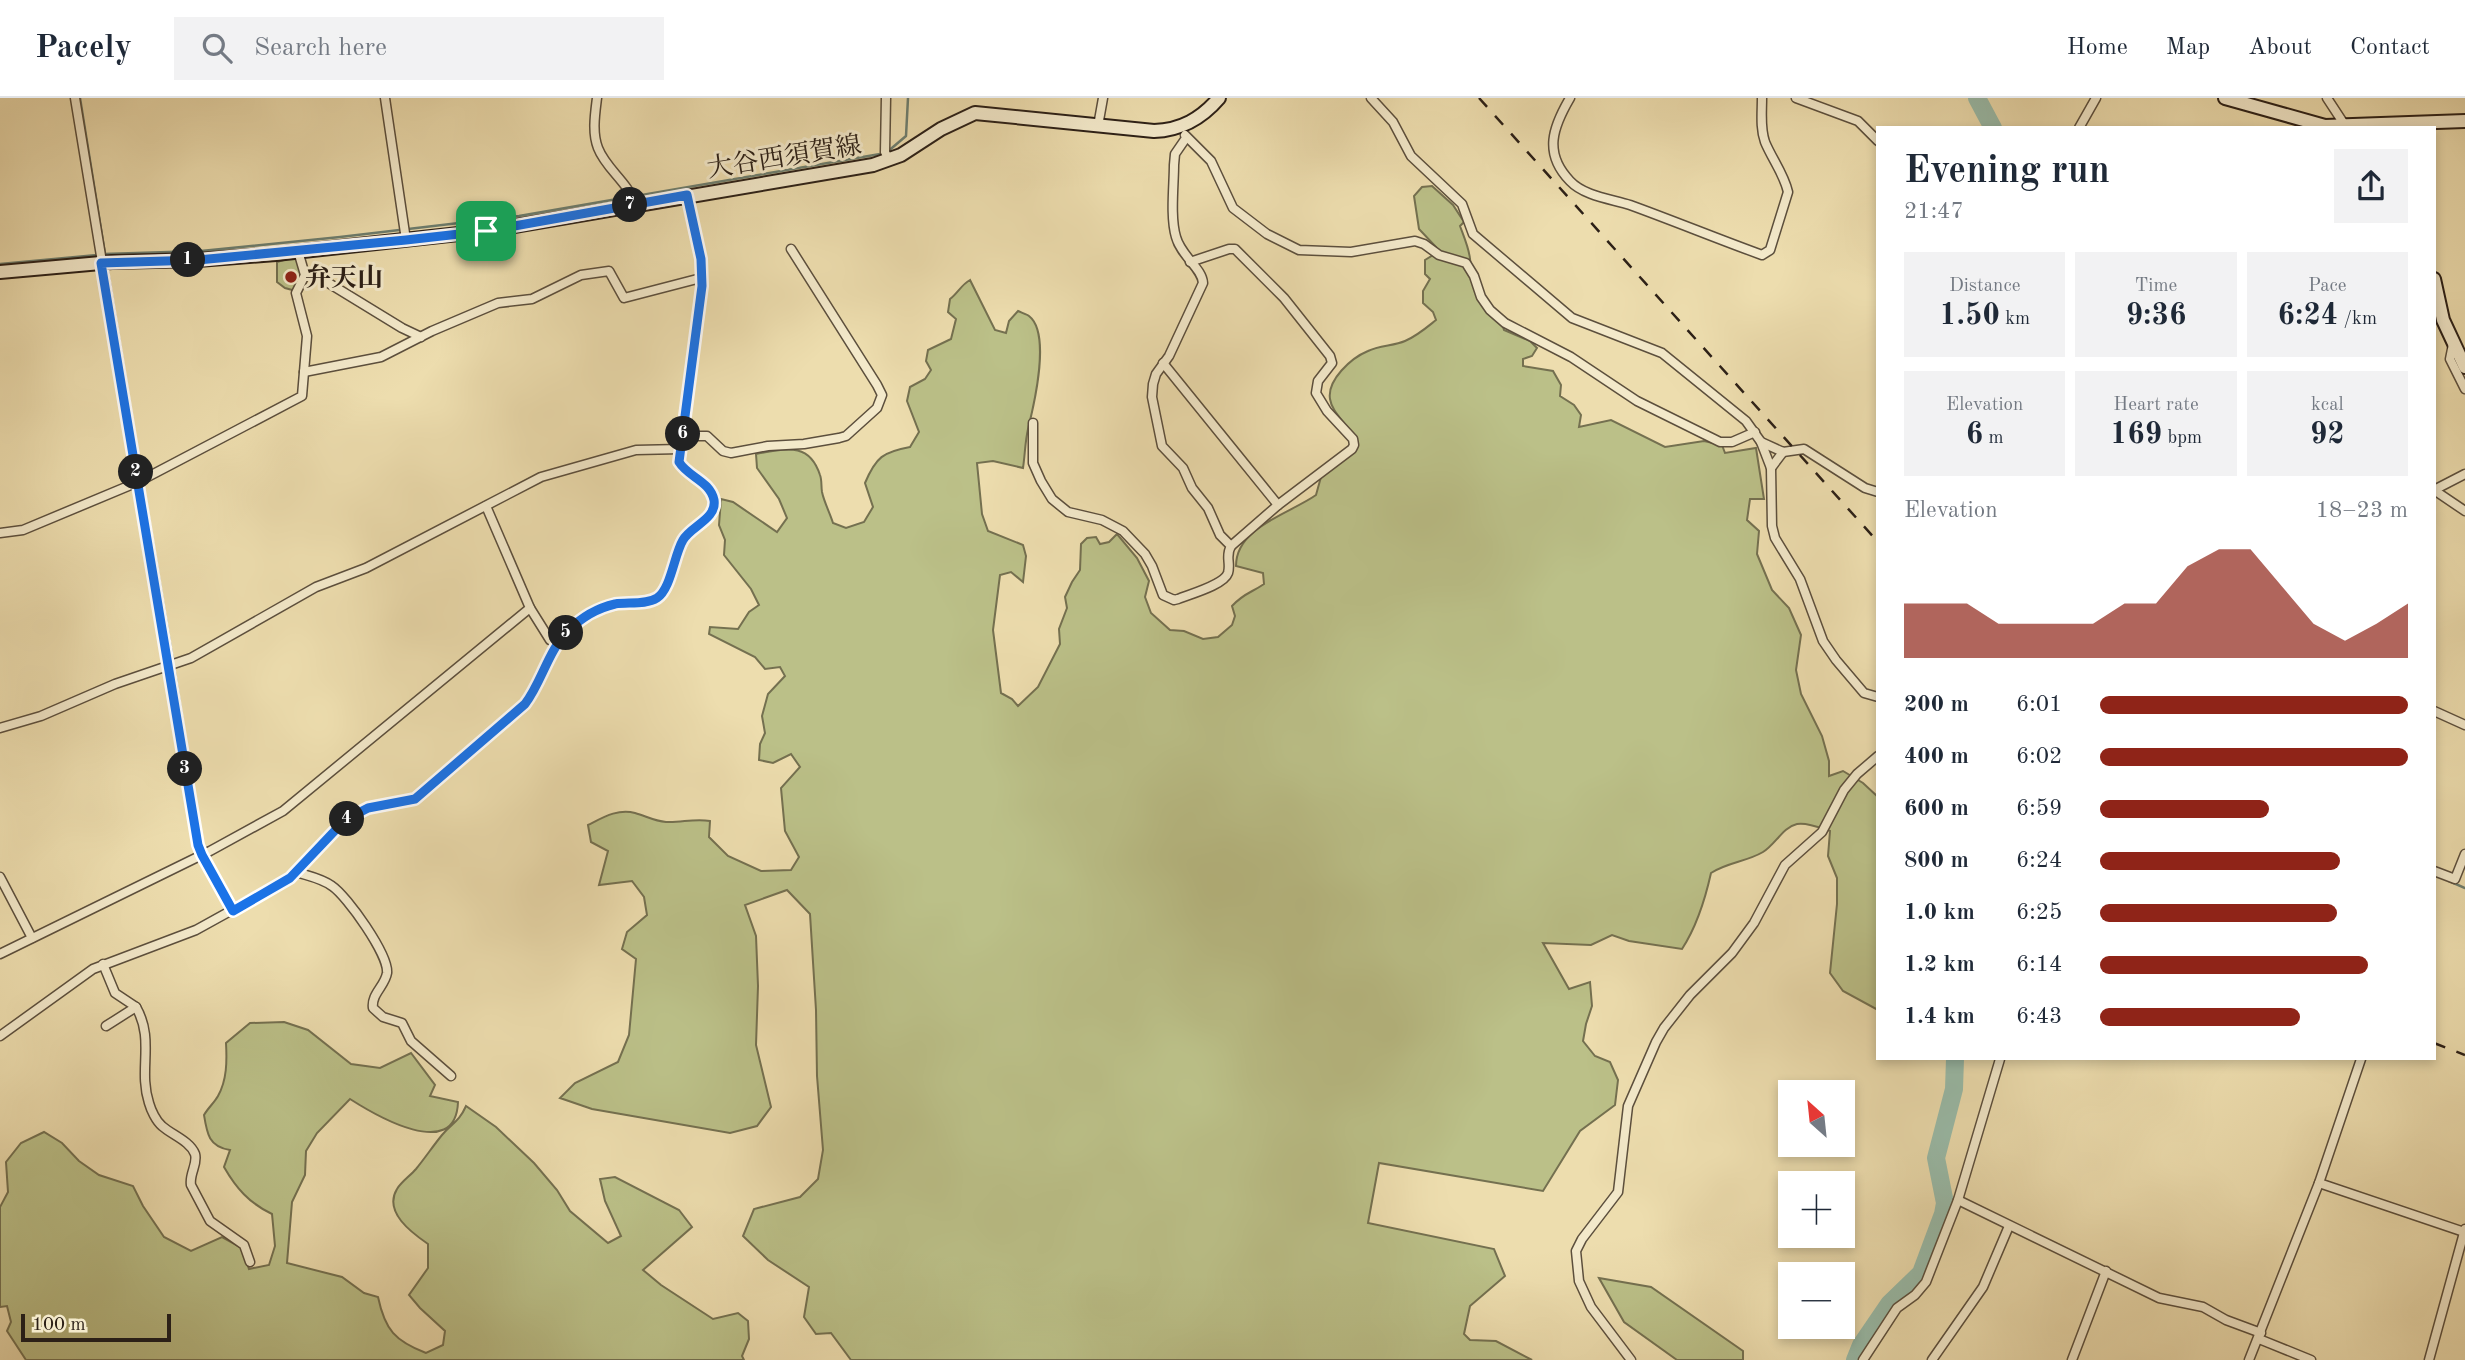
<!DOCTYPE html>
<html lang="en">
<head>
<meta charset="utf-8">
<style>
  :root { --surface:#fff; --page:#f2f2f3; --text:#1f2937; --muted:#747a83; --line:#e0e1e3; --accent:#8f2418 }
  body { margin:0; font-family:"Old Standard TT","Noto Serif JP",serif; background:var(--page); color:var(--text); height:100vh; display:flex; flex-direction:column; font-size:26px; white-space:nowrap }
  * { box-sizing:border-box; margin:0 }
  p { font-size:23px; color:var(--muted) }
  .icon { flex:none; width:38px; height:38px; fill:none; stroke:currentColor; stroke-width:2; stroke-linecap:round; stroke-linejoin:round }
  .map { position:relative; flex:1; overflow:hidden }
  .sheet { position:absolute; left:1876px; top:28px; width:560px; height:934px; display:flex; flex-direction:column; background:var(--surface); border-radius:0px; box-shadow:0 4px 10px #0003 }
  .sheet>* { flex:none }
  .needle { width:46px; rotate:333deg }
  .tools { position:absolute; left:1778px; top:982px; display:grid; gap:14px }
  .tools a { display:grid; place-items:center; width:77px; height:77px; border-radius:0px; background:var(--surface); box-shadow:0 4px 10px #0003; font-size:35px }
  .scale { position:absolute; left:21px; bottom:18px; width:150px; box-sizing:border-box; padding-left:7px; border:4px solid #2c2017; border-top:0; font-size:19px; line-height:24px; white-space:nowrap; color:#2c2017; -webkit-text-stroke:5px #f3e9ca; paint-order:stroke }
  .pin { position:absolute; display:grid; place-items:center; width:60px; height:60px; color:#fff; margin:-30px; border-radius:14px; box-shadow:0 4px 10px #0006 }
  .km { position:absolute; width:35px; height:35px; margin:-18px; border-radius:50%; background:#222; color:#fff; font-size:19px; line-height:35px; text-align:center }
  .round { display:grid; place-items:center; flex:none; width:74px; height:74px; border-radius:0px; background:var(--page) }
  .head { display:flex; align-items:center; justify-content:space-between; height:119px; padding:0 28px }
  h1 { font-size:38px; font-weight:600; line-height:52px }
  .figures { display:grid; grid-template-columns:repeat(3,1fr); gap:10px; height:119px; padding:7px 28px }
  .figures div { display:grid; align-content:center; border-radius:0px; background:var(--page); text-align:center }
  .figures b { font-size:30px; font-weight:600 }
  .figures small { font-size:19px; font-weight:400 }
  .figures p { font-size:19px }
  .chart { height:196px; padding:14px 28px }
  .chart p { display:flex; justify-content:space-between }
  .chart svg { width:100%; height:126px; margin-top:7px; fill:var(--accent); opacity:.7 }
  ul { padding:0 28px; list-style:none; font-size:23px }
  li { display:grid; grid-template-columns:112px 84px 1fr; align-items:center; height:52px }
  li i { height:18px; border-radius:9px; background:var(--accent) }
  header { display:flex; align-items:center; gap:42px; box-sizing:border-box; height:98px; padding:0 35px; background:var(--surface); border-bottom:2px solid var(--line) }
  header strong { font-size:33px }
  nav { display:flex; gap:38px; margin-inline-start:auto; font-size:24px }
  .search { width:490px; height:63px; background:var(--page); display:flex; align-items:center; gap:18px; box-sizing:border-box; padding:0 24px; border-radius:0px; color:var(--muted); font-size:26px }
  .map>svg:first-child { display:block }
  .green { fill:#bbc088; stroke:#747050; stroke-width:2 }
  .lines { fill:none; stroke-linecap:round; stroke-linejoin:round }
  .stream { stroke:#6d7e6f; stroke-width:2.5 }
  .river { stroke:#99bcaa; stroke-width:18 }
  .street-casing { stroke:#5c4f3d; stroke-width:11 }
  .secondary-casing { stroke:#2c2017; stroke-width:16 }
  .street { stroke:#f3e9ca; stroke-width:8 }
  .secondary { stroke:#f3e9ca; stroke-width:12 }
  .rail { stroke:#2c2017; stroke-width:2.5; stroke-dasharray:12 12; stroke-linecap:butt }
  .route-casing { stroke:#fff; stroke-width:14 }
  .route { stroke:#1a73e8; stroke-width:9 }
  .poi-dot { fill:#8f2418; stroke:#f3e9ca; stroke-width:2.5 }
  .labels { text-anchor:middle; stroke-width:6; stroke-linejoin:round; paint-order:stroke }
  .street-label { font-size:26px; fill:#2c2017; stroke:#f3e9ca }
  .poi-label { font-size:26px; font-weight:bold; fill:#2c2017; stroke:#f3e9ca; text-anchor:start }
</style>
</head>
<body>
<header>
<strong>Pacely</strong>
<div class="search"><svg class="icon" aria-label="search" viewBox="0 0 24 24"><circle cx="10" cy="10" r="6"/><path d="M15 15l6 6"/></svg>Search here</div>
<nav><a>Home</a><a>Map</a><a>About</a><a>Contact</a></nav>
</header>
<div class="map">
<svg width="2465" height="1262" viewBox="0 0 2465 1262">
  <rect width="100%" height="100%" fill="#edddae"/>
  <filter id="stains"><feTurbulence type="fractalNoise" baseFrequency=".00286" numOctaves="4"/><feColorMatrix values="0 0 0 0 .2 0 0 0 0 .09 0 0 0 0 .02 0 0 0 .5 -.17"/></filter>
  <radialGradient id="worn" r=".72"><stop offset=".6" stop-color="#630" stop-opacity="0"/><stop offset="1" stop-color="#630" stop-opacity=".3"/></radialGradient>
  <!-- green -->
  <g class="green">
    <path d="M1432,88L1453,107L1464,124L1460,128C1464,139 1469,150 1470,161C1474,191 1472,205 1501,222L1504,232L1530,243L1537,250L1532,258L1523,261V268L1553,273L1561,287L1560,298L1574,307L1581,317L1579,329L1611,322L1665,349L1704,343L1722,347L1725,355L1756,350L1764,401H1750L1747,422L1759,433L1757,456L1772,492L1789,510L1801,537L1796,572L1801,596L1822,638L1829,663V678L1843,673L1863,685L1878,699V912L1843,893L1830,875L1837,806V780L1828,758L1830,733C1821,730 1807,724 1797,726C1783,729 1775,747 1763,754C1746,764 1728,764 1711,775C1705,802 1697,828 1682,851L1629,843L1612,837L1591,847L1543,845L1569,891L1590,884L1592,908L1586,926L1583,943L1595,958L1610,964L1618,982L1615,1007L1580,1033L1543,1093L1379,1065L1368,1125L1494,1151L1505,1178L1470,1208L1464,1236L1470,1242L1496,1243L1532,1262H851L831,1235L816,1236L804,1219L809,1189L768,1162L743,1138L754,1111L800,1099L818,1081L823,1052L817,978L816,912L810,816L787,792L745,807L756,838L758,888L756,947L771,1009L757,1028L730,1035L592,1011L560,1000L575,985L618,964L629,937L636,861L622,851L627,834L647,817L644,799L632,783L599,787L608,753L591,744L588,727C602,720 618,710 635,715C646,718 654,723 666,724C681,725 694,720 710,723L709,739L728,758L761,773L791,772L799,759L785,733L781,690L800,669L791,656L773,665L759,662L760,646L765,635L762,618L768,596L785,578L780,569L765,571L755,559L709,536L710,529L738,531L749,514L759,507L751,491L724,457L725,442L719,427L721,401L733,404L777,434L787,420L779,401L757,370L756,356C785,351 809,343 820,377C822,382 821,388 822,394C824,404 830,415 833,425L846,430L864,424L873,409L865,385C876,359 883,354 910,349L919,334L907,303L910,289L925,281L931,272L926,263L928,252L951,241L956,221L948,214L950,201C958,195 961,187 970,182L995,232L1006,235L1009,223L1018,213C1020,214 1028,217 1029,218C1051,235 1034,307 1028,331C1025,344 1025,357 1023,370L993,363L977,365L982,416L988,433L1023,447L1026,458L1023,484L1011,474L1000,477L993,532L1001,595L1012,601L1018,608L1038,589L1060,546L1059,531L1067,510L1065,499L1072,484L1080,472L1081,446L1087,440L1096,439L1100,446L1109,444L1117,436L1137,460L1149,483L1145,499L1151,515L1170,532L1184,533L1203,541L1218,539L1232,527L1235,518L1232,508C1244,495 1251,495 1264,486L1263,475L1236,468C1236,429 1289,416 1316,397L1321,379L1355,343C1350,327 1332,316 1330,301C1327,282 1351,260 1368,253C1379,247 1394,248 1405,243C1417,238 1426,230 1436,222L1433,214L1423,205V193L1430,181L1425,176V162L1433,157L1436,149L1419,131L1414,98L1422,89Z"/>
    <path d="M294,159C306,172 302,179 296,193L285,190L277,184V164Z"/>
    <path d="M284,924L308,932L351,966L380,970L411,955L435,987L430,998L458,1004C456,1065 375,1017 350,1001L317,1035L306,1053L305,1077L292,1104L287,1165L342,1179L364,1195L378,1199C385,1232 395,1243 426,1255L443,1247L445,1233L420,1210L409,1197L428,1170V1146C412,1135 383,1114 397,1091C401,1084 410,1078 416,1071C425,1060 433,1048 442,1037C452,1025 459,1024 466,1008L496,1029L534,1065L557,1092L570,1113L608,1145L621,1138L605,1103L600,1081L615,1079L679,1112L692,1129L643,1172L661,1187L713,1221L738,1215L748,1223L749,1241L742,1258L744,1262H26L7,1233L11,1224L7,1208L0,1209V1109L8,1094L6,1064L21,1045L44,1034L62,1045L79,1063L99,1077L133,1088L143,1108L164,1139L191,1153L222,1139L242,1150L249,1171L269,1167L275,1148L272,1116C249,1105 236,1090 224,1069L230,1052C209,1049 207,1036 204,1017C208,1010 214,1005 218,998C227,982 227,963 226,945L250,925Z"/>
    <path d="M1599,1180L1651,1189L1743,1253V1262H1677L1624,1224Z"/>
  </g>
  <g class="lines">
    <!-- stream -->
    <g class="stream">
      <path d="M80,0L105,156"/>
      <path d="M636,98L886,55L906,38L908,0"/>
      <path d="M104,156L201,153L340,139L519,118L629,99"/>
      <path d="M0,166L97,157"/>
      <path d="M107,169L117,232"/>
      <path d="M137,352L140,370"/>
      <path d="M144,392L173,563"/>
      <path d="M174,569L202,745"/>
      <path d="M2449,783L2465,790"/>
    </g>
    <!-- river -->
    <g class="river">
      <path d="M1977,0L1993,30"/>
      <path d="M1855,1262L1861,1247L1889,1206L1921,1175L1943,1116L1945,1105L1936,1060L1954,991L1955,961"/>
    </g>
    <!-- street casing -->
    <g class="street-casing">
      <g id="street">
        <path d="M75,0L198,747L202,757L233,813"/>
        <path d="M385,0L406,142"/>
        <path d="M597,0C595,16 592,35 598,50C606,71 628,84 635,106"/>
        <path d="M886,0L885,54L889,62"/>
        <path d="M1371,0L1393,24L1411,58L1462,106L1473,136L1572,220L1662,255L1746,323L1761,344L1783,354L1804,351L1865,390L1878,394"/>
        <path d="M1570,0C1553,29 1543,55 1570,83C1584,98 1611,101 1630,107C1674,123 1718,141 1762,157L1770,152L1788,94C1784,76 1772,61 1765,44C1760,30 1762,15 1762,0"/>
        <path d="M1796,0L1858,23L1878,43"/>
        <path d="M2327,0L2346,29"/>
        <path d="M1098,28L1103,0"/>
        <path d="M2079,30L2096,0"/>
        <path d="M1185,37L1211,63L1233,110L1267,136L1299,152L1351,154L1415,143L1424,146L1439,157L1466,165L1474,178L1481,199L1490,212L1505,225L1571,259L1637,303L1720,344H1732L1755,334"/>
        <path d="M305,177L317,178L402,230L421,239"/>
        <path d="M2453,246L2450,261L2465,291"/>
        <path d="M1163,265L1278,407L1352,351L1354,347L1353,341L1327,313L1316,295L1318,283L1332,265L1330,258L1284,200L1235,151H1229L1190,164"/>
        <path d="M304,274L381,259L432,233L498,205L532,201L581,177L609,173L624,200L701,180"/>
        <path d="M1033,325V365L1041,383L1052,401L1068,414L1102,422L1123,433L1145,456L1152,468L1163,497L1174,502L1178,501C1190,496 1224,487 1228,475C1231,465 1225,458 1231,448L1220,437L1208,410L1192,390L1183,370L1162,348L1152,299L1153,286L1156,276L1169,258L1203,185C1202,170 1181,158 1176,139C1170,119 1174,87 1174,67L1175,56L1186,40"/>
        <path d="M682,338H707L723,353L731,355L768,348L804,346L839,340L846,338L877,310L882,297L877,287L791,151"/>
        <path d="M1761,344L1771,370L1772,428L1775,440L1800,481L1823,543L1836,562L1864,595L1878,599"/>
        <path d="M1771,370L1783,354"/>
        <path d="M2434,392L2465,413"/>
        <path d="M2434,392L2465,376"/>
        <path d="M0,435L23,432L138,384L302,298L307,238L296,195L305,177L298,153"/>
        <path d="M1231,448L1278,407"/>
        <path d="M530,510L550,542L558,546"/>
        <path d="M2434,613L2465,627"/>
        <path d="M0,630L41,618L115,586L191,560L316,489L366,470L541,379L636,352L681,351"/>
        <path d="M2434,773L2455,781L2465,756"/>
        <path d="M296,774C308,778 321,780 332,788C347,798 389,857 387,875C385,888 371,896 373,910L383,919L402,925L411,943L451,978"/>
        <path d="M0,779L32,840"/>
        <path d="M0,856L210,753L283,713L530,510L486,408"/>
        <path d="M103,866L115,895L136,909L106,928"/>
        <path d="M136,909C155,942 138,971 149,1005C151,1012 156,1023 162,1028C172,1037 190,1043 195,1056C198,1066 189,1076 191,1087L210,1123L244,1147L250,1164"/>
        <path d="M0,938L93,871L196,832L290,780L345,722L368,710L415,701L525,606C542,584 548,552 569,532C582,520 598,510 615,506C628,504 646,507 657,500C671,491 674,457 683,442C691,428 718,421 714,402C710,383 688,380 679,364L702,188L701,161L687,97"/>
        <path d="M2319,1085L2464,1134"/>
        <path d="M1958,1102L2159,1200L2203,1209L2226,1222L2261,1235"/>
        <path d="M2259,1241L2311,1262"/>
        <path d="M1631,1262L1591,1209L1579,1183L1576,1153L1582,1141L1618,1094L1628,1008L1656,944L1664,930L1690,897L1732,855L1754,825L1785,767L1822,734L1844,692L1857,676L1878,658"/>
        <path d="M1863,1262L1897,1210L1915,1197L1926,1184L1958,1102L2000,961"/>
        <path d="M1932,1262L1983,1189L2009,1128"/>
        <path d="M2072,1262L2106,1173"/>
        <path d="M2249,1262L2319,1085L2361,961"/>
        <path d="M2429,1262L2465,1131"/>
      </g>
    </g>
    <!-- secondary casing -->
    <g class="secondary-casing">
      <g id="secondary">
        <path d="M2225,0L2325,28L2465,23"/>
        <path d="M0,174L112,164L198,162L276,156L486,133L873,67L901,57L941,31L975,15L1154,33C1181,32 1201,21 1219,0"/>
        <path d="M2434,181L2443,222L2465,269"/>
      </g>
    </g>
    <!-- street -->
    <use href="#street" class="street"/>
    <!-- secondary -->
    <use href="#secondary" class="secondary"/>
    <!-- rail -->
    <g class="rail">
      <path d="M1479,0L1878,444"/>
      <path d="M2434,945L2465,957"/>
    </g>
  </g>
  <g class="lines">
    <!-- route casing -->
    <g class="route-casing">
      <path id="route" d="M687,97L701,161L702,188L679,364C688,379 710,383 714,402C717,421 691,428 683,442C674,457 671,491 657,500C646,507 628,504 615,506C598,510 581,520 569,532C548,552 542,584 525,606L415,701L368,710L345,722L290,780L233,813L202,757L198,747L101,165L198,162L406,142L486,133Z"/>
    </g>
    <!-- route -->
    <use href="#route" class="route"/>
  </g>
  <!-- markers -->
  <circle class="poi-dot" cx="291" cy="179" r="7"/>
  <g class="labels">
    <!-- street labels -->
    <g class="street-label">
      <text transform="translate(784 58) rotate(-9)" y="9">大谷西須賀線</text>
    </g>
    <!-- poi labels -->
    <g class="poi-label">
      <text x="305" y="188">弁天山</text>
    </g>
  </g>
  <rect width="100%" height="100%" filter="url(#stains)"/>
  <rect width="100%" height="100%" fill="url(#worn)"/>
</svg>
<div class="tools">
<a><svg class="needle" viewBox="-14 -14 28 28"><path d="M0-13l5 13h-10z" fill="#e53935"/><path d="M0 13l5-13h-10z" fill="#747a83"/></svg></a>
<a>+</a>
<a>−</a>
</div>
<div class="scale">100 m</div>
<div class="pin" style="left:486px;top:133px;background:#1e9e55"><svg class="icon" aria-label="arrive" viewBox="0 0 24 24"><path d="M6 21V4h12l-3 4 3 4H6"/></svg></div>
<b class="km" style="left:188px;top:162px">1</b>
<b class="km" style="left:136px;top:374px">2</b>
<b class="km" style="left:185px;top:671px">3</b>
<b class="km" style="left:347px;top:721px">4</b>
<b class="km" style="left:566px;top:535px">5</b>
<b class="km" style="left:683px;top:336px">6</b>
<b class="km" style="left:630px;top:107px">7</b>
<section class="sheet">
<div class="head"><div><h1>Evening run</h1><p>21:47</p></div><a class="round"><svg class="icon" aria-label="share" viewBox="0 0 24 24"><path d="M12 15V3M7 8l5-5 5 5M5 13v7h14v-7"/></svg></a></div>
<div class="figures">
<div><p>Distance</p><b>1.50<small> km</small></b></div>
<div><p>Time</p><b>9:36</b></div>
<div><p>Pace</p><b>6:24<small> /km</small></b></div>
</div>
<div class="figures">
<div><p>Elevation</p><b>6<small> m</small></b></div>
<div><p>Heart rate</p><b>169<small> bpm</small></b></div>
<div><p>kcal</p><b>92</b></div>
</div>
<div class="chart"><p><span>Elevation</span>18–23 m</p>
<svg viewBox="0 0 160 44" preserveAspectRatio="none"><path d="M0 44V25L10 25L20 25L30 32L40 32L50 32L60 32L70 25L80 25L90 12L100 6L110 6L120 19L130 32L140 38L150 32L160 25V44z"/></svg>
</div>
<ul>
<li><b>200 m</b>6:01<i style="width:100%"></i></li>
<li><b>400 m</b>6:02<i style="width:100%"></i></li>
<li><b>600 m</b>6:59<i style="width:55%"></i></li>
<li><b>800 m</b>6:24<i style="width:78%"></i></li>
<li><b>1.0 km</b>6:25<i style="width:77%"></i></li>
<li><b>1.2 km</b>6:14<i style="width:87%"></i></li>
<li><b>1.4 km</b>6:43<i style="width:65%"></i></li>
</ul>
</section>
</div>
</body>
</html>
